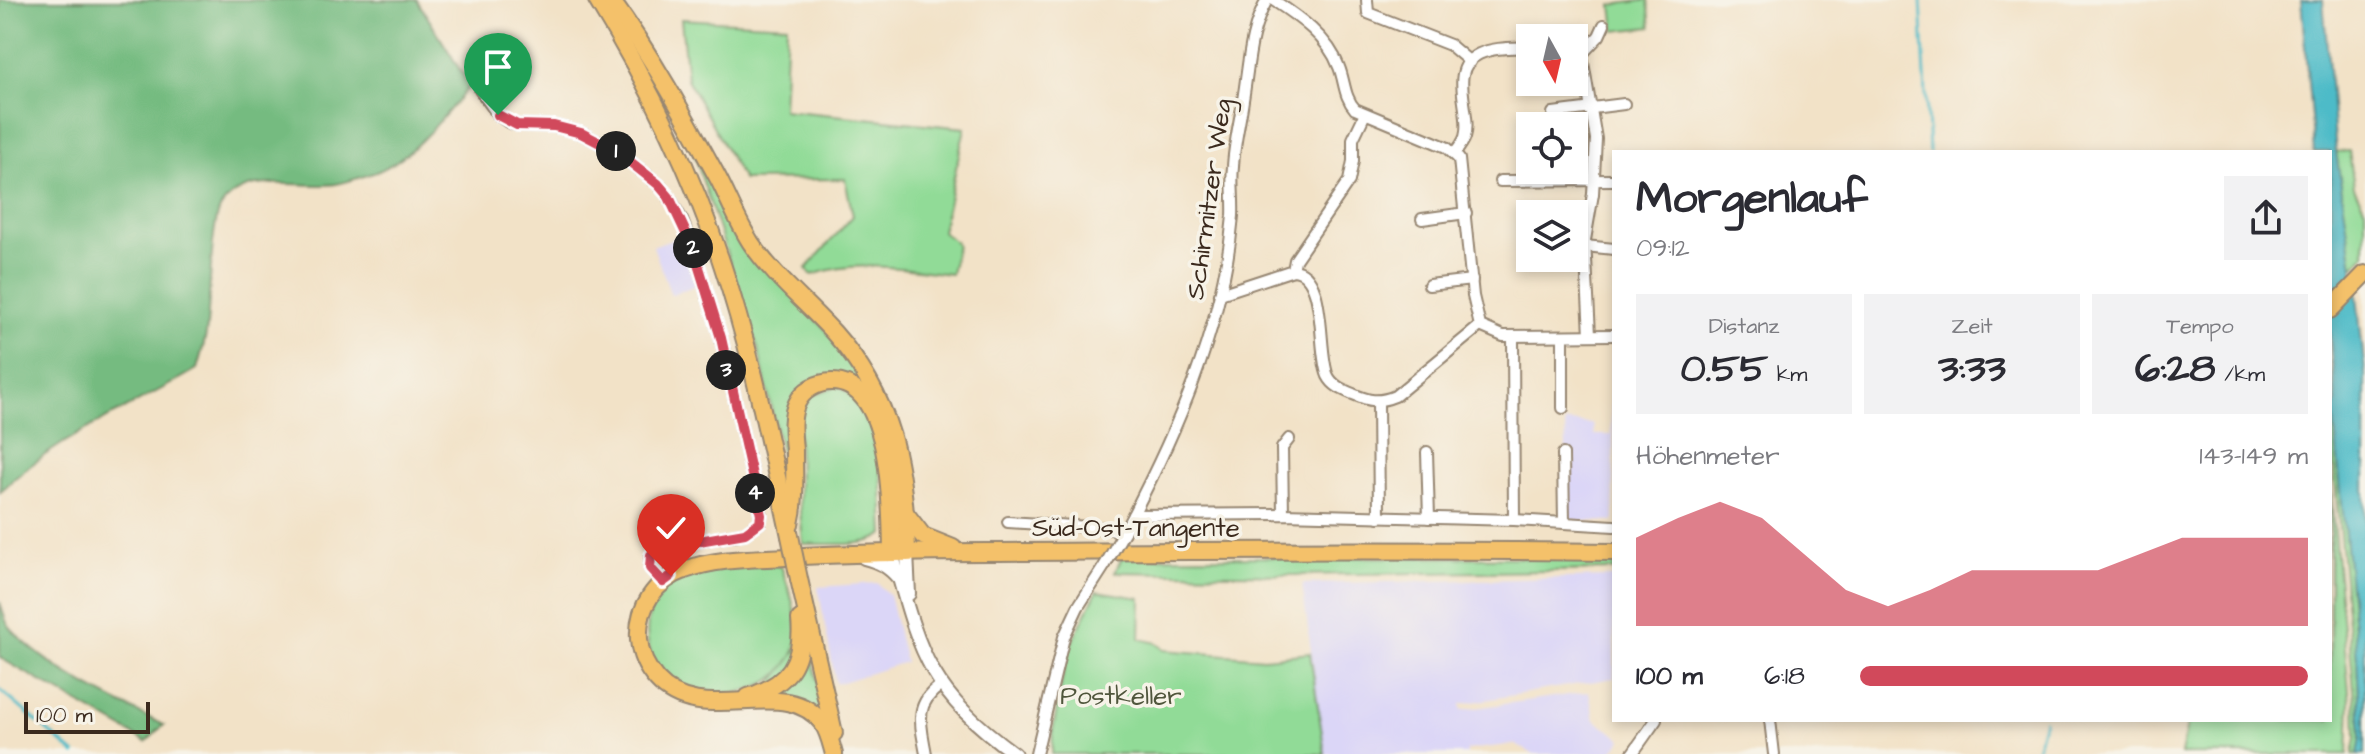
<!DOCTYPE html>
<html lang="de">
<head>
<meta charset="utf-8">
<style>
  :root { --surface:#fff; --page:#f2f2f3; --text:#2b2b33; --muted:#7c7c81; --accent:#d1495b }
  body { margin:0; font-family:"Architects Daughter",sans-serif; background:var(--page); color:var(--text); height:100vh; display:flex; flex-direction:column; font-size:30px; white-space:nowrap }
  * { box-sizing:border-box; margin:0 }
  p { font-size:26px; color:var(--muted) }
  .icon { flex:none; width:44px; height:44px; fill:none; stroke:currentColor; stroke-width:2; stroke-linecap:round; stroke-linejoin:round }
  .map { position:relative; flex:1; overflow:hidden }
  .details { position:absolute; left:1612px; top:150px; width:720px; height:572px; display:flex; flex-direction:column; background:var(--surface); border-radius:0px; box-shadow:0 4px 12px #0003 }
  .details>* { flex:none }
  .needle { width:52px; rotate:172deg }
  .fabs { position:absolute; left:1516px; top:24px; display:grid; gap:16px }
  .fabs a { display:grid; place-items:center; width:72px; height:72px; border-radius:0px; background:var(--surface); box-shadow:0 4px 12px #0003; font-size:40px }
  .scale { position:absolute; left:24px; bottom:20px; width:126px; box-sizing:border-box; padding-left:8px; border:4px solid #3b2a1e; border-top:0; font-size:22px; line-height:28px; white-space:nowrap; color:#3b2a1e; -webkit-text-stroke:6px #f7f3e8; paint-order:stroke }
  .pin { position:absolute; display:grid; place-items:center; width:68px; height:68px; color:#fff; margin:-82px -34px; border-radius:50% 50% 50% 0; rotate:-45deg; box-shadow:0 0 8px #0007 }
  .pin .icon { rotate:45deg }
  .km { position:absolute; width:40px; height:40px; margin:-20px; border-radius:50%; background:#222; color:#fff; font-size:22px; line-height:40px; text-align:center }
  .round { display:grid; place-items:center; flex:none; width:84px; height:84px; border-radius:0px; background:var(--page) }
  .summary { display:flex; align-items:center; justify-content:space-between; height:136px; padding:0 24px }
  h1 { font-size:44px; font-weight:800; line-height:60px }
  .stats { display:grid; grid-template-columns:repeat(3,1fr); gap:12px; height:136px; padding:8px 24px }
  .stats div { display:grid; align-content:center; border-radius:0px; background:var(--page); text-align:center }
  .stats b { font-size:40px; font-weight:800 }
  .stats small { font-size:22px; font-weight:400 }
  .stats p { font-size:22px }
  .chart { height:224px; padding:16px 24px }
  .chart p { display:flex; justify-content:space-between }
  .chart svg { width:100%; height:144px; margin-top:8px; fill:var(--accent); opacity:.7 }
  ul { padding:0 24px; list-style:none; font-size:26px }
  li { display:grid; grid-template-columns:128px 96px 1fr; align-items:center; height:60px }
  li i { height:20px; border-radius:10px; background:var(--accent) }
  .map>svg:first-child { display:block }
  .built { fill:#dbd6f7 }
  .green { fill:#91db97; stroke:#66825a; stroke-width:2 }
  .forest { fill:#74bb80; stroke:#58724f; stroke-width:2 }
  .water { fill:#4ebbc8; stroke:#447273; stroke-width:2 }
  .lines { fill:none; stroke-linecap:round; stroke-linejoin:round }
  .stream { stroke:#4ebbc8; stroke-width:3 }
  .minor-casing { stroke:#968672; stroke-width:14 }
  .tertiary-casing { stroke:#968672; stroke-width:16 }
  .primary-casing { stroke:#968672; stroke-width:20 }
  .minor { stroke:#fff; stroke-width:10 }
  .tertiary { stroke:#fff; stroke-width:12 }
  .primary { stroke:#f4c16a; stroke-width:16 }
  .minor-bridge-casing { stroke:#968672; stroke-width:14; stroke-linecap:butt }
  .primary-bridge-casing { stroke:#968672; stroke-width:20; stroke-linecap:butt }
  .minor-bridge { stroke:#fff; stroke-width:10 }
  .primary-bridge { stroke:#f4c16a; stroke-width:16 }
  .route-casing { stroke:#fff; stroke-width:16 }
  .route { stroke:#d1495b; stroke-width:10 }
  .labels { text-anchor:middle; stroke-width:7; stroke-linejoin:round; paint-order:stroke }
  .street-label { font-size:26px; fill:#3b2a1e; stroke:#f7f3e8 }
  .park-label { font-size:26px; fill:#50563c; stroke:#f7f3e8 }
</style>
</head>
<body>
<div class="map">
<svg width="2365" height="754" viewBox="0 0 2365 754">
  <rect width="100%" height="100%" fill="#f7f3e8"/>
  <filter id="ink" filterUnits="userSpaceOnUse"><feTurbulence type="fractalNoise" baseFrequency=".0125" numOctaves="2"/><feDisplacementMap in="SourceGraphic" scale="16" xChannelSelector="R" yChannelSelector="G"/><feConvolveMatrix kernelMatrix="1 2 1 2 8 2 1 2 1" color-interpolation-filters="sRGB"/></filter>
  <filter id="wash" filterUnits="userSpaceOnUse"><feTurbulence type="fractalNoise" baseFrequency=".006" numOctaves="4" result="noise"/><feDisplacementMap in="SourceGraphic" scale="32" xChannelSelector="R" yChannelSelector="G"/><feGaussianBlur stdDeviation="1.8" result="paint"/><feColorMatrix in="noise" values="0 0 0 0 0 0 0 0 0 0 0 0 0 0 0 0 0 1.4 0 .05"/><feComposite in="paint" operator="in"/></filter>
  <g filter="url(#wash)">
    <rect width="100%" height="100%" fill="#f2e2c7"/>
    <!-- built -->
    <g class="built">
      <path d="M682,235L698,284L671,295L653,246Z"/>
      <path d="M1612,344L1614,522L1569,520L1565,422L1593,424L1594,435H1611Z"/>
      <path d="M1614,577V678L1461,704L1462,710L1589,692L1594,719L1622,739L1610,754H1533L1515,744L1467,750V754H1325L1302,584Z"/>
      <path d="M877,583L889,595L905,662L836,684L818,587Z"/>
    </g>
    <!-- green -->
    <g class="green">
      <path d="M1648,0L1651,27L1615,31L1612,5Z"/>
      <path d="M681,19L787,25L783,110L965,128L942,231L957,244L951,274C905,269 856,259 812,275L806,269L853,216L845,179L743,180L687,79Z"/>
      <path d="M693,151L738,238L826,330L863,379L895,499L856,382L800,391L791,497L758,348Z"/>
      <path d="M2349,151L2354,187L2365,209V254L2353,268L2336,152Z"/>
      <path d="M838,386L861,401L880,444L884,534C870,548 823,543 803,544L799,499L798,412L807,396Z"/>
      <path d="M2333,410L2357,659L2361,737L2358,754H2353L2356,738L2355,700L2330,424V411Z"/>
      <path d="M2330,490L2350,702L2348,754H2181L2188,720H2330Z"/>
      <path d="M1122,557L1614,558V570L1292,575L1115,572Z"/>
      <path d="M721,565L781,566C789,589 803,626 795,650C781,692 716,704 679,686C636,666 637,597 680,577C692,571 708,569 721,565Z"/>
      <path d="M1097,591L1141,598L1140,639L1157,643L1164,650L1264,658L1310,653L1325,754H1052L1053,730L1067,652Z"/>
      <path d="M807,637L829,726L763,695Z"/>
    </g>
    <!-- forest -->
    <g class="forest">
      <path d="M0,0H417L470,86C445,115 413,157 376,172C364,176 349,182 336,184C299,190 247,169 221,207C210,224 210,309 206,334C204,346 200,358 197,369C131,409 55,437 0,492Z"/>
      <path d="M0,602C3,611 5,624 12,630C49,670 114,701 164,725L146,742L2,659L0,657Z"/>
    </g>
    <!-- water -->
    <path class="water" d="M2301,0H2323L2336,152L2357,295L2365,374V754H2358L2361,737L2357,659L2333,410L2336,402L2330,342V152H2314Z"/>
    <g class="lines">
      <!-- stream -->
      <g class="stream">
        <path d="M1921,0L1929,152"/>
        <path d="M0,690L75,754"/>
        <path d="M2035,754L2044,720"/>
      </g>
    </g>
  </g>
  <g filter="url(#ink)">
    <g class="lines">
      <!-- minor casing -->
      <g class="minor-casing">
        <g id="minor">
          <path d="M1273,0C1299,17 1328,37 1339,67C1345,82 1344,97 1355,109L1446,147L1459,159L1473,296L1480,326L1503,336L1614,335"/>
          <path d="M1367,0L1368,13L1450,45L1470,62"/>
          <path d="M1574,52L1583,62L1596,139L1593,194L1585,240L1590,334"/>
          <path d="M1580,56L1599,36L1604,25"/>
          <path d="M480,90L498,115L508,122L517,125L554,126L581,133L619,153L658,184L669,197L682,220L693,248L721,338L761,515L760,522L745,533L659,548L650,558V568L663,582"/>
          <path d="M1553,113L1624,104"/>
          <path d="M1455,153C1459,148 1463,143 1465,137C1473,112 1446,70 1479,54C1494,47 1514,48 1530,47"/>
          <path d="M1500,181L1614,180"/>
          <path d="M1422,219L1466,213"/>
          <path d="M1585,246L1614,249"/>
          <path d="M1293,270C1328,272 1317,352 1328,376C1333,386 1343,390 1353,394C1369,401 1378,403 1395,396L1480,326"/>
          <path d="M1429,285L1472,280"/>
          <path d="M1220,294L1293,270L1295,260L1349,181L1353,161V139L1365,114"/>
          <path d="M1563,336V408"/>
          <path d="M1513,337L1514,520"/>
          <path d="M1378,402L1379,517"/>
          <path d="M1427,452L1429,518"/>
          <path d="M1563,454L1564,523"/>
          <path d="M1283,514L1282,448L1289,439"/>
          <path d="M1133,515L1283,514L1514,520L1614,526"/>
          <path d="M1008,522L1106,528L1124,532C1176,434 1223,328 1233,216C1234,199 1231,183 1233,167C1234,144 1240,122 1243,100C1249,64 1249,32 1267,0"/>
          <path d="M1770,720L1774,754"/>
          <path d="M926,754C921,725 913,705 940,686"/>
          <path d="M1036,754L1064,637L1078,607L1105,565"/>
          <path d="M1632,754L1656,720"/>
        </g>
      </g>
      <!-- tertiary casing -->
      <g class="tertiary-casing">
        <g id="tertiary">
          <path d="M892,553C920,653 927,690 1015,754"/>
          <path d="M907,553L909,594"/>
          <path d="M864,558C879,562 888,566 898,578"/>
        </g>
      </g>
      <!-- primary casing -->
      <g class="primary-casing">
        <g id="primary">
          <path d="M597,0C648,83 692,172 722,264C752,353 770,446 790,536"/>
          <path d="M611,0C652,56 685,117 718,178C729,199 738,223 751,243C774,277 807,303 834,333C892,398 905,467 907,553"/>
          <path d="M2330,310L2365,274"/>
          <path d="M906,514L923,536L953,548"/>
          <path d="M790,524C796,500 794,476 794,451C793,436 790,417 797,403C803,390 818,382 832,382C893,382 891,512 892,553"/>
          <path d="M799,579L834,733"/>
          <path d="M748,697C789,684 804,662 800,619"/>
          <path d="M834,754C831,744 829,733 823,724C786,672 702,730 657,680C647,669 640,654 639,639C637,608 655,580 685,570C717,558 752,559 786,557C854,553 923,552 991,552C1199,551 1406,549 1614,552"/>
        </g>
      </g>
      <!-- minor -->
      <use href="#minor" class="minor"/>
      <!-- tertiary -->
      <use href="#tertiary" class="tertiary"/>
      <!-- primary -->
      <use href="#primary" class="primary"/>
      <!-- minor-bridge casing -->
      <g class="minor-bridge-casing">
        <path id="minor-bridge" d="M1105,565L1124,532"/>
      </g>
      <!-- primary-bridge casing -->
      <g class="primary-bridge-casing">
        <path id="primary-bridge" d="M790,536L799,579"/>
      </g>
      <!-- minor-bridge -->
      <use href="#minor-bridge" class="minor-bridge"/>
      <!-- primary-bridge -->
      <use href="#primary-bridge" class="primary-bridge"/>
    </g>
  </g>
  <g class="lines" filter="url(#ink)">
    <!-- route casing -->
    <g class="route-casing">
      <path id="route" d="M498,115L517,125L554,126L581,133L619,153L658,184L669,197L693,248L721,338L761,515L760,522L745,533L659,548L651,555L650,568L663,582L671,576"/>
    </g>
    <!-- route -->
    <use href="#route" class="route"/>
  </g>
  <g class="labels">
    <!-- street labels -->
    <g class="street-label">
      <text transform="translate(1208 199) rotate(-82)" y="9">Schirmitzer Weg</text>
      <text x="1136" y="536">Süd-Ost-Tangente</text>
    </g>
    <!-- park labels -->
    <g class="park-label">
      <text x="1121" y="704">Postkeller</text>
    </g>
  </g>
</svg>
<div class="fabs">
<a><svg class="needle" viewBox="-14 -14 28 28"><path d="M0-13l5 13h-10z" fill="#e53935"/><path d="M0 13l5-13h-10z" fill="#7c7c81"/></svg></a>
<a><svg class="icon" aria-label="locate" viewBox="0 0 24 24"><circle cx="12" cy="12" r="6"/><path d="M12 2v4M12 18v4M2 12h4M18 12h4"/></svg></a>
<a><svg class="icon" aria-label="layers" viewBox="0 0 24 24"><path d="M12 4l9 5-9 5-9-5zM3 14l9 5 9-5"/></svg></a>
</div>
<div class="scale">100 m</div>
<div class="pin" style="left:498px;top:115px;background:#1e9e55"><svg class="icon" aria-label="arrive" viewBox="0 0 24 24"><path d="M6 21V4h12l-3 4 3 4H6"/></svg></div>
<div class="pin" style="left:671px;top:576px;background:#d93025"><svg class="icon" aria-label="check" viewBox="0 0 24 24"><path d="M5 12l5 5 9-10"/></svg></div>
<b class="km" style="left:616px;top:151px">1</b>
<b class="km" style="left:693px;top:248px">2</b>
<b class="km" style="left:726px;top:370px">3</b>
<b class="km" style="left:755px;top:493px">4</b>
<section class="details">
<div class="summary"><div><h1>Morgenlauf</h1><p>09:12</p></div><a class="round"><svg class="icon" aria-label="share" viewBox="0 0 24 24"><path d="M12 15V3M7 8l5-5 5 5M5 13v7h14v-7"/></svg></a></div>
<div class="stats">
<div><p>Distanz</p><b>0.55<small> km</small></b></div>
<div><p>Zeit</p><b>3:33</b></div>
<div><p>Tempo</p><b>6:28<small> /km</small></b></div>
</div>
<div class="chart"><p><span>Höhenmeter</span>143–149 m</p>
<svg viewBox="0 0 160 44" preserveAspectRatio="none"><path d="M0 44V17L10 11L20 6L30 11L40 22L50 33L60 38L70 33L80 27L90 27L100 27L110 27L120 22L130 17L140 17L150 17L160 17V44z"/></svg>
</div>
<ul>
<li><b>100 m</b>6:18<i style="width:100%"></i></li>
</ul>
</section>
</div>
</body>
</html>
